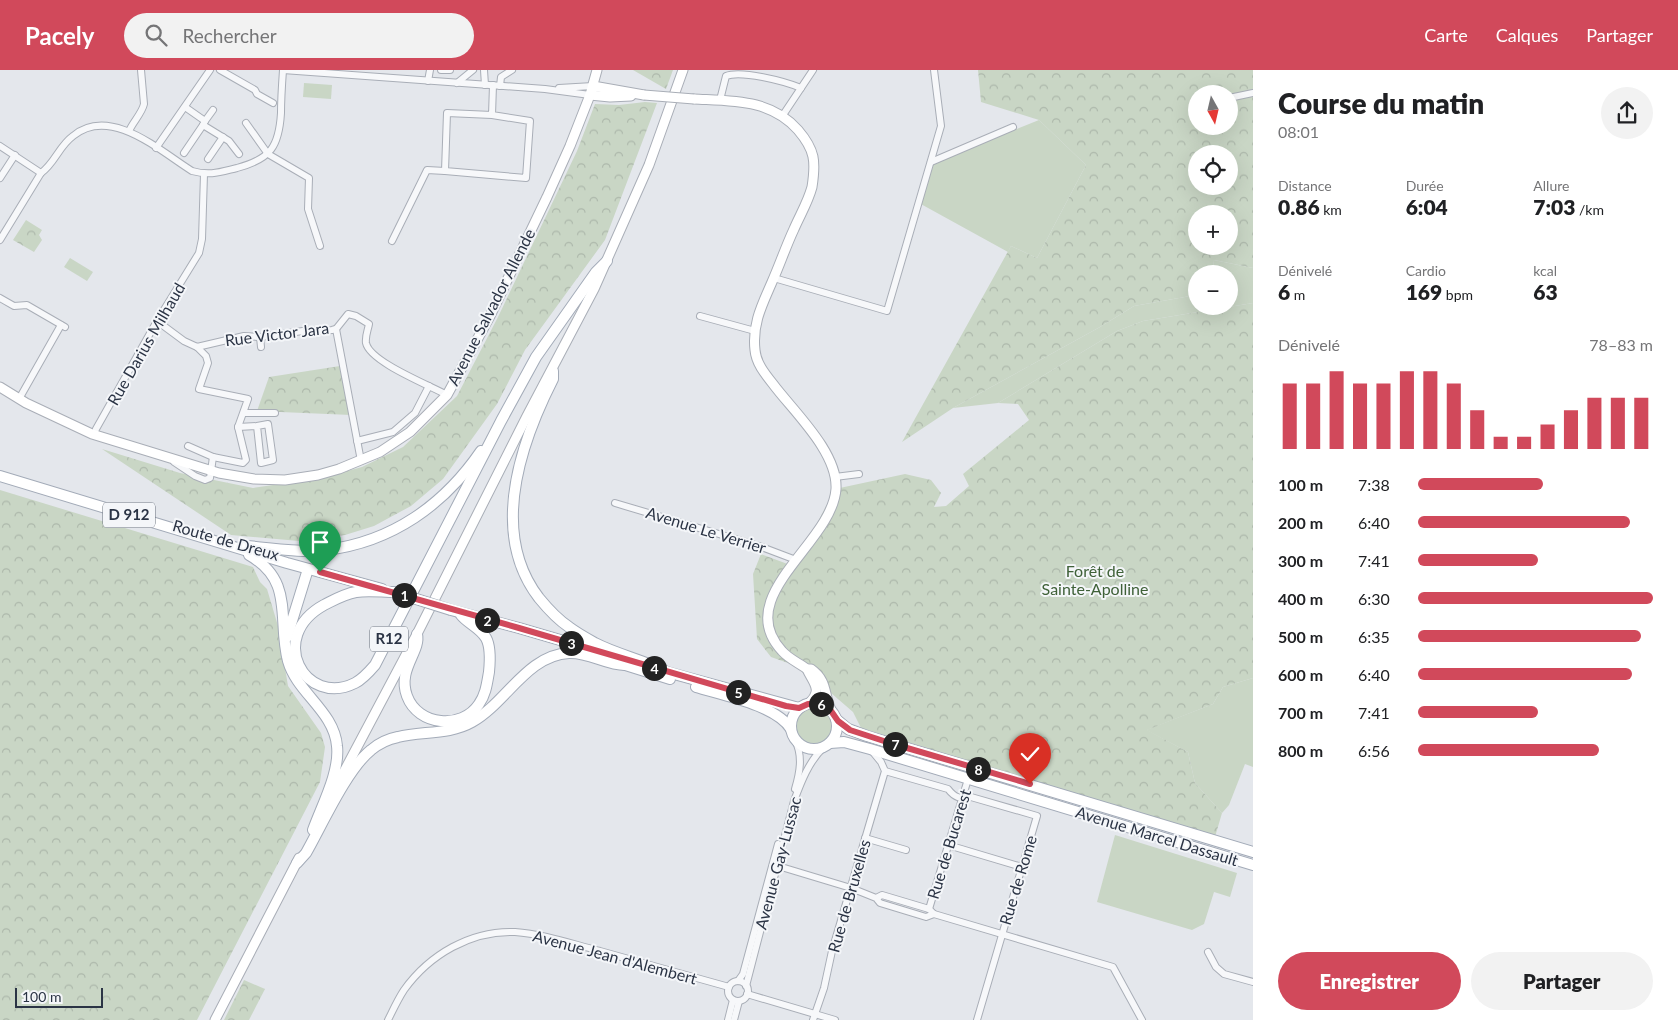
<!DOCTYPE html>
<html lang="fr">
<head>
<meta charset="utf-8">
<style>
  :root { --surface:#fff; --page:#f2f2f2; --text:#202124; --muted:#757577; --accent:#d1495b }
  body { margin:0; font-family:Lato,sans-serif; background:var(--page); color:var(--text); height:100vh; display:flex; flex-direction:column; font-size:19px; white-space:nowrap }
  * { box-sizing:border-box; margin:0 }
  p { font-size:16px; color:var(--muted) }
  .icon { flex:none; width:28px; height:28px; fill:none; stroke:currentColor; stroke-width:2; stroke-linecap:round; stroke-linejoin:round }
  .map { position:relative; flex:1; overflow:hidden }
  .drawer { display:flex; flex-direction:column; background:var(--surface); width:425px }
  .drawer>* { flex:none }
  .needle { width:32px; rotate:172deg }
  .controls { position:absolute; left:1188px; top:15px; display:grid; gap:10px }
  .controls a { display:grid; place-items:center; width:50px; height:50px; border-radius:50%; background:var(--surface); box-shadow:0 5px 20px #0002; font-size:25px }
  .scale { position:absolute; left:15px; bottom:12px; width:88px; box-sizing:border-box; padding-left:5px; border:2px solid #2b3445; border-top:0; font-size:14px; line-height:18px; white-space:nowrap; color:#2b3445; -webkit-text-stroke:4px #f4f6f9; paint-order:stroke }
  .pin { position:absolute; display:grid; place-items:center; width:42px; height:42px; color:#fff; margin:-51px -21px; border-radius:50% 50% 50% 0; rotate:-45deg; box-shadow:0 0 5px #0007 }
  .pin .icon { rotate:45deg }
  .km { position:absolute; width:25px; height:25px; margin:-12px; border-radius:50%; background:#222; color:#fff; font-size:14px; line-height:25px; text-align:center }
  .round { display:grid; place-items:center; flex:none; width:52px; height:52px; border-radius:26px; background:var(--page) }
  .summary { display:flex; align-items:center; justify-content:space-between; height:85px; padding:0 25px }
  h1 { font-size:28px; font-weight:800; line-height:38px }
  .metrics { display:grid; grid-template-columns:repeat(3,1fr); gap:8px; height:85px; padding:5px 25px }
  .metrics div { display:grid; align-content:center }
  .metrics b { font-size:21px; font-weight:800 }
  .metrics small { font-size:14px; font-weight:400 }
  .metrics p { font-size:14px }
  .chart { height:140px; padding:10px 25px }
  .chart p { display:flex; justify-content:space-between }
  .chart svg { width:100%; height:90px; margin-top:5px; stroke:var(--accent); stroke-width:6 }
  .button { display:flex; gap:10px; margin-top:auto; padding:10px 25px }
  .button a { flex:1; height:58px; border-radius:30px; background:var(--accent); color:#fff; font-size:20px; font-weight:800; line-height:58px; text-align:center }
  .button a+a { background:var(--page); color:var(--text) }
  ul { padding:0 25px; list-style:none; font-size:16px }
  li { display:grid; grid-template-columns:80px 60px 1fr; align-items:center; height:38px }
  li i { height:12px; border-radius:6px; background:var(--accent) }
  header { display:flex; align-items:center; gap:30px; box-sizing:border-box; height:70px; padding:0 25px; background:var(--accent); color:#fff }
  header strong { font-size:24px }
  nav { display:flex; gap:28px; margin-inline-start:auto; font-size:18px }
  .search { width:350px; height:45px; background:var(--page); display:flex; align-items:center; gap:12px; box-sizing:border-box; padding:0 18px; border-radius:28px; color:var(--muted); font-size:19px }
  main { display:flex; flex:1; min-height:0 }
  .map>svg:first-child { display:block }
  .green { fill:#c9d6c5 }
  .forest { fill:url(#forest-crowns); fill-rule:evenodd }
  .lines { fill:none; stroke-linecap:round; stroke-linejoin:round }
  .street-casing { stroke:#a9aeb7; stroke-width:8 }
  .secondary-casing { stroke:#a9aeb7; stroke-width:11 }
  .primary-casing { stroke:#a3abb8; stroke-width:12 }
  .street { stroke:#f7f8fa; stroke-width:6 }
  .secondary { stroke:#fff; stroke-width:9 }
  .primary { stroke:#fff; stroke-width:10 }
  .secondary-bridge-casing { stroke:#a9aeb7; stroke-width:11; stroke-linecap:butt }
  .primary-bridge-casing { stroke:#a3abb8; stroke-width:12; stroke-linecap:butt }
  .secondary-bridge { stroke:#fff; stroke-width:9 }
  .primary-bridge { stroke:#fff; stroke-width:10 }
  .route-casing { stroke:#fff; stroke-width:10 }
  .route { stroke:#d1495b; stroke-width:6 }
  .labels { text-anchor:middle; stroke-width:4; stroke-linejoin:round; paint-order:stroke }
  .shield { fill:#f4f6f9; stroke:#676e7b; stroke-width:1 }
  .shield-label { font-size:15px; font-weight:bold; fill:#2b3445 }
  .street-label { font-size:16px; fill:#2b3445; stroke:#f4f6f9 }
  .park-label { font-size:16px; fill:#3f6138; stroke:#f4f6f9 }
</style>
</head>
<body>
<header>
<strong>Pacely</strong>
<div class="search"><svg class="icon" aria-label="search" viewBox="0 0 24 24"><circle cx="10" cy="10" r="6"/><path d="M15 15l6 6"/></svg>Rechercher</div>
<nav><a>Carte</a><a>Calques</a><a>Partager</a></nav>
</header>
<main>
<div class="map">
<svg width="1253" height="950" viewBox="0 0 1253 950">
  <defs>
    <pattern id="forest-crowns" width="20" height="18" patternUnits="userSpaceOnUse" patternTransform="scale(1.25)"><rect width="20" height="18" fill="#c9d6c5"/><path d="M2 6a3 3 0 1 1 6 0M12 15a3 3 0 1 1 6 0" fill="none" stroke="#adb8ab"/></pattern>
  </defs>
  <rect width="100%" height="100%" fill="#e4e7ec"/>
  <!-- green -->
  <g class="green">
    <path d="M304,13L332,15L331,29L303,27Z"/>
    <path d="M1039,50L1086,95L1037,188L1011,176L1008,182L919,133L931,93Z"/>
    <path d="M70,188L93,202L87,211L64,197Z"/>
    <path d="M1214,190L1253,198V233L1143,251L1117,261L998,333L953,338L1100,257L1134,236L1196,225V236H1229V204H1213Z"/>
    <path d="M1253,608V697L1245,694L1229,735L1222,743L1195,713L1188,682L1146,660L1213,634L1223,617Z"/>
    <circle cx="815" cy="655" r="20"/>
    <path d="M1115,765L1237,803L1230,827L1214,822L1204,854L1192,860L1097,832Z"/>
  </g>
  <!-- forest -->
  <g class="forest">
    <path d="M633,0H673L666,19Z"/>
    <path d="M978,0H1253V198L1214,190L1213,204H1196V225L1134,236L1100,257L953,338L902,372L1011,176L1037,188L1086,95L1039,50L981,32ZM1196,24H1229V56H1196ZM1196,84H1229V116H1196ZM1196,144H1229V176H1196Z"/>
    <path d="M645,32L657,33L605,170L525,280L497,334L443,409L411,436L374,456L345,465L299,471L231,465L102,379L180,403L253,418L321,408L362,397L403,377L457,326L498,247L577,81L595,34L619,35Z"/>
    <path d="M26,150L42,160L39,165L42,170L34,182L13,170Z"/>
    <path d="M1253,233V608L1223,617L1213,634L1147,660L1188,682L1195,713L1222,743L1215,767L861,658L853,642L802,598L771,587L757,569L753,504L761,484L793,496L798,490L835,419L905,404L931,410L941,423L934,437L946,436L969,416L963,404L1029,350L1018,334L998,333L1117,261L1143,251Z"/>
    <path d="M340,296L351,345L257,341L269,307Z"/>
    <path d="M0,420L253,497L260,512L267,519L278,556L288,616L321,663L325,677L320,712L197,950H0Z"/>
    <path d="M244,910L265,919L249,950H224Z"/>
  </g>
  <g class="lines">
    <!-- street casing -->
    <g class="street-casing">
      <g id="street">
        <path d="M220,0L255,20L257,24L273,33"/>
        <path d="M283,0L545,19L590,25"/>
        <path d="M441,0H450"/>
        <path d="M484,0L485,15"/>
        <path d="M428,11L430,0"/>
        <path d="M457,13L473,0"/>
        <path d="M500,16L501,7L512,0"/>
        <path d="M559,18L593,16"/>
        <path d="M1229,28L1253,23"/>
        <path d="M720,30L726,6C741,0 784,11 801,18"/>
        <path d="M185,37L205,51L203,55L229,71L239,84"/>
        <path d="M492,45L530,51L526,108L445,101L447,43L492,45L493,15"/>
        <path d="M783,45L813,0"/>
        <path d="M205,51L213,40"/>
        <path d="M246,53L268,84L309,108L308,139L320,176"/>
        <path d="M129,61C133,52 142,43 144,34L141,0"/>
        <path d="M0,76L41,103"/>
        <path d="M156,78L210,0"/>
        <path d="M184,83L203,55"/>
        <path d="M208,89L223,67"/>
        <path d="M931,92L1013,57"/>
        <path d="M0,108L15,85"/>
        <path d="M0,170L41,103C55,93 59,76 73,66C110,35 160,81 192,101C210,106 220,102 237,98C271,89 279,76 281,43C281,29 282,14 283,0"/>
        <path d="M392,171L427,100L445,101"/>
        <path d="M774,208L887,241L941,56L934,0"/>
        <path d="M0,228L14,236L27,235L65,257"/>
        <path d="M700,246L755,261"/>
        <path d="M157,251L184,271L197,277L244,266L260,267L310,260L321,261L332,260L336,259L348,244L356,246L369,254C368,260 365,266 366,273C370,292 429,315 447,325"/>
        <path d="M336,259L361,391"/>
        <path d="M260,267L261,277"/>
        <path d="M19,329L61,255"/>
        <path d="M244,343H275"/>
        <path d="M238,357L257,356L261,393L273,390L268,354L257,356"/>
        <path d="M94,365L96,359L157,251L199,183L202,169L204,104"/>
        <path d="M357,371L393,362L415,343L429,316"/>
        <path d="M188,376L213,387L243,393L246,390L238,357L248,329L199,319L208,293L206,286L197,277"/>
        <path d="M174,392L195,406L205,410L210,408L213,387"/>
        <path d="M835,407L859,404"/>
        <path d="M615,433L759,476L796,490"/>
        <path d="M885,701L948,719C955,728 960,729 971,727L1037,746L977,950"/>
        <path d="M795,719C800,702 803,686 795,670"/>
        <path d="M865,768L906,780"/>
        <path d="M948,775L1022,797"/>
        <path d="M778,796L851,818L876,828L880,833L926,847L934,844L929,839L882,825L876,828"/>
        <path d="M929,839L968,709"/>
        <path d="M934,844L1113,897L1142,950"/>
        <path d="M1208,882L1216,897L1224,904L1253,912"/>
        <path d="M738,911L743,904L778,774"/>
        <circle cx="738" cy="921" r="10"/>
        <path d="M746,916L794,731C801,712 809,691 824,677"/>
        <path d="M747,924L835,950"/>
        <path d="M388,950C393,940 398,929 404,920C429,885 471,860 515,862C544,864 572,874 600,881C643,893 686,905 729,917"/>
        <path d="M728,950L733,930"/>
        <path d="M734,950L739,931"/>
        <path d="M813,950L824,918L832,881L885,701L881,692L872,681"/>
      </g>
    </g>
    <!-- secondary casing -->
    <g class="secondary-casing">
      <g id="secondary">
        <path d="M593,16L644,25"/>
        <path d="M590,25L610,27L631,26"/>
        <path d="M694,29C732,31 771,29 798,60C815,80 816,91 812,117C808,132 800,145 794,159C786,176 780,194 772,212C762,235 752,254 755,280C756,293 765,304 773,314C793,341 838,382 836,419C832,474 731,526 782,581C789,589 799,593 807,599H811C829,612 823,625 832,642"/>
        <path d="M0,317L26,333L92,364L219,403L254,409L285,410L318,405L339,399L380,382L410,362L447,325L490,246L547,127L570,76L590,25L597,0"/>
        <path d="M807,599C813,613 824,620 808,634"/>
        <path d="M330,728L417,564L527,346L594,219L649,95L683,0"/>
        <path d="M215,950L299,788"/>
      </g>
    </g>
    <!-- primary casing -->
    <g class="primary-casing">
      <g id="primary">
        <path d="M553,301V309C520,374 489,463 539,528C548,539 557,549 569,557C577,563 586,568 595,573C618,585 645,590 669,603"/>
        <path d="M0,406L287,493L382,519"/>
        <path d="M246,476C273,478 300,483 326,480C392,472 444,435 481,381"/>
        <path d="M249,485C295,511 277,549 288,591C297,623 334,641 337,676C340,702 322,735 313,760"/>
        <path d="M394,522C382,522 368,520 356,522C344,524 334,530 324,535C266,567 305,638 355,613C363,609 369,602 375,595L501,351L536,287L596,202L607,191"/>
        <path d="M451,540L519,558L608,584"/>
        <path d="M417,564C421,582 397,599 407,626C418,656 462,660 479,634C486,624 487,613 489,602C490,592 491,577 486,568C479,557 467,553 461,545"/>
        <path d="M287,567L308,499"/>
        <path d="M619,593L670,609"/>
        <path d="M663,601L799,638"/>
        <path d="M696,617C722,625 776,635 791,659"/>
        <circle cx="814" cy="656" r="23"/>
        <path d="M836,649L848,659L867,666L1253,782"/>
        <path d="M830,673L844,672L870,679L1253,795"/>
        <path d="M297,793L306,783C322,755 347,699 371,680C378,674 388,669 398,667C422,661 449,665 472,652C506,633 527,585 569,583C589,582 606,595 625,595"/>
      </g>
    </g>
    <!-- street -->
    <use href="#street" class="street"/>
    <!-- secondary -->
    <use href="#secondary" class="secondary"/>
    <!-- primary -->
    <use href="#primary" class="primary"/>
    <!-- secondary-bridge casing -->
    <g class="secondary-bridge-casing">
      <path id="secondary-bridge" d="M644,25L694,29"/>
    </g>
    <!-- primary-bridge casing -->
    <g class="primary-bridge-casing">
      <path id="primary-bridge" d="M394,522L451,540"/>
    </g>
    <!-- secondary-bridge -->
    <use href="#secondary-bridge" class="secondary-bridge"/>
    <!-- primary-bridge -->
    <use href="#primary-bridge" class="primary-bridge"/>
  </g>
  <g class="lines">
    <!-- route casing -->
    <g class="route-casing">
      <path id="route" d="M320,502L519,558L786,636L799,638L808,634H820L829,638L838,651L850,660L890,673L1030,714"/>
    </g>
    <!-- route -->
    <use href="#route" class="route"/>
  </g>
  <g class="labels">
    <!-- shield labels -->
    <g class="shield">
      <rect x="103" y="432.5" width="52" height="25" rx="4"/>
      <rect x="370" y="556.5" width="38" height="25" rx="4"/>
    </g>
    <g class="shield-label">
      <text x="129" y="450">D 912</text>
      <text x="389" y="574">R12</text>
    </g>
    <!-- street labels -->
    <g class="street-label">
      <text transform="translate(491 237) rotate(-63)" y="6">Avenue Salvador Allende</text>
      <text transform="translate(277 264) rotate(-7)" y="6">Rue Victor Jara</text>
      <text transform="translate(146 274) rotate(-60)" y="6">Rue Darius Milhaud</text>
      <text transform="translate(706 460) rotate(17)" y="6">Avenue Le Verrier</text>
      <text transform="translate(226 470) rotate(16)" y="6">Route de Dreux</text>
      <text transform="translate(1157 766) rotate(17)" y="6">Avenue Marcel Dassault</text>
      <text transform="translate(949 774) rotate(-73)" y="6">Rue de Bucarest</text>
      <text transform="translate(778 793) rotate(-75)" y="6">Avenue Gay-Lussac</text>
      <text transform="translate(1018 810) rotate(-73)" y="6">Rue de Rome</text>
      <text transform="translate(849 826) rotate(-74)" y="6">Rue de Bruxelles</text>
      <text transform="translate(615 887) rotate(15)" y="6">Avenue Jean d'Alembert</text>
    </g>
    <!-- park labels -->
    <g class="park-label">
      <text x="1095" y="507">Forêt de<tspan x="1095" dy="18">Sainte-Apolline</tspan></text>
    </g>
  </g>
</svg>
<div class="controls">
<a><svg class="needle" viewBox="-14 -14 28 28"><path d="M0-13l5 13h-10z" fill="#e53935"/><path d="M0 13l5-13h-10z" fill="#757577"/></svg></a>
<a><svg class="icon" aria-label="locate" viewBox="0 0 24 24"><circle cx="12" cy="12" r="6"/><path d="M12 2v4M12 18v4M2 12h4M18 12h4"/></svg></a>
<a>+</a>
<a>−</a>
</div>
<div class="scale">100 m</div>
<div class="pin" style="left:320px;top:502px;background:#1e9e55"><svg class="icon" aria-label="arrive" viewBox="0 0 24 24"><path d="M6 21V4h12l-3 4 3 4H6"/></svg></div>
<div class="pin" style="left:1030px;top:714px;background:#d93025"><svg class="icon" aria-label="check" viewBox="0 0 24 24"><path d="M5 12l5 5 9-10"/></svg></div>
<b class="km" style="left:404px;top:525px">1</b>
<b class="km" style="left:487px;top:550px">2</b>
<b class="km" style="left:571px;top:573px">3</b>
<b class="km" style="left:654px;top:598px">4</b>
<b class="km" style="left:738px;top:622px">5</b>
<b class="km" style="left:821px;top:634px">6</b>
<b class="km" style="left:895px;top:674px">7</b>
<b class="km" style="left:978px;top:699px">8</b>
</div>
<section class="drawer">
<div class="summary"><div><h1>Course du matin</h1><p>08:01</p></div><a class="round"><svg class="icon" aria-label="share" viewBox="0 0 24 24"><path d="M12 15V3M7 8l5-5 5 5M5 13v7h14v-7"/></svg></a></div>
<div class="metrics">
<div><p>Distance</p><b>0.86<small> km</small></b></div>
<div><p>Durée</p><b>6:04</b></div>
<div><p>Allure</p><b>7:03<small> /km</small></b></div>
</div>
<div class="metrics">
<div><p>Dénivelé</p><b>6<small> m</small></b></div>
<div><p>Cardio</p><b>169<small> bpm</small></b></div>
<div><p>kcal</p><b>63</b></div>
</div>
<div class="chart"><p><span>Dénivelé</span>78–83 m</p>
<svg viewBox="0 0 160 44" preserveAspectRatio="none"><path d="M5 44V12M15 44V12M25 44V6M35 44V12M45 44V12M55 44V6M65 44V6M75 44V12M85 44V25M95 44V38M105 44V38M115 44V32M125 44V25M135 44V19M145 44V19M155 44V19"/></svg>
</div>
<ul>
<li><b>100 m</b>7:38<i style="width:53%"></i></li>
<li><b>200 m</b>6:40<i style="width:90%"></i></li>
<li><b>300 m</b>7:41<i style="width:51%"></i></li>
<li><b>400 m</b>6:30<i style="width:100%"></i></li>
<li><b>500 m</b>6:35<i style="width:95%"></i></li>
<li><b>600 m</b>6:40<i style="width:91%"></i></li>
<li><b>700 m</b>7:41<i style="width:51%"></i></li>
<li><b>800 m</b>6:56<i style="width:77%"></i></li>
</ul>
<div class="button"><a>Enregistrer</a><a>Partager</a></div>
</section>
</main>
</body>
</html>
